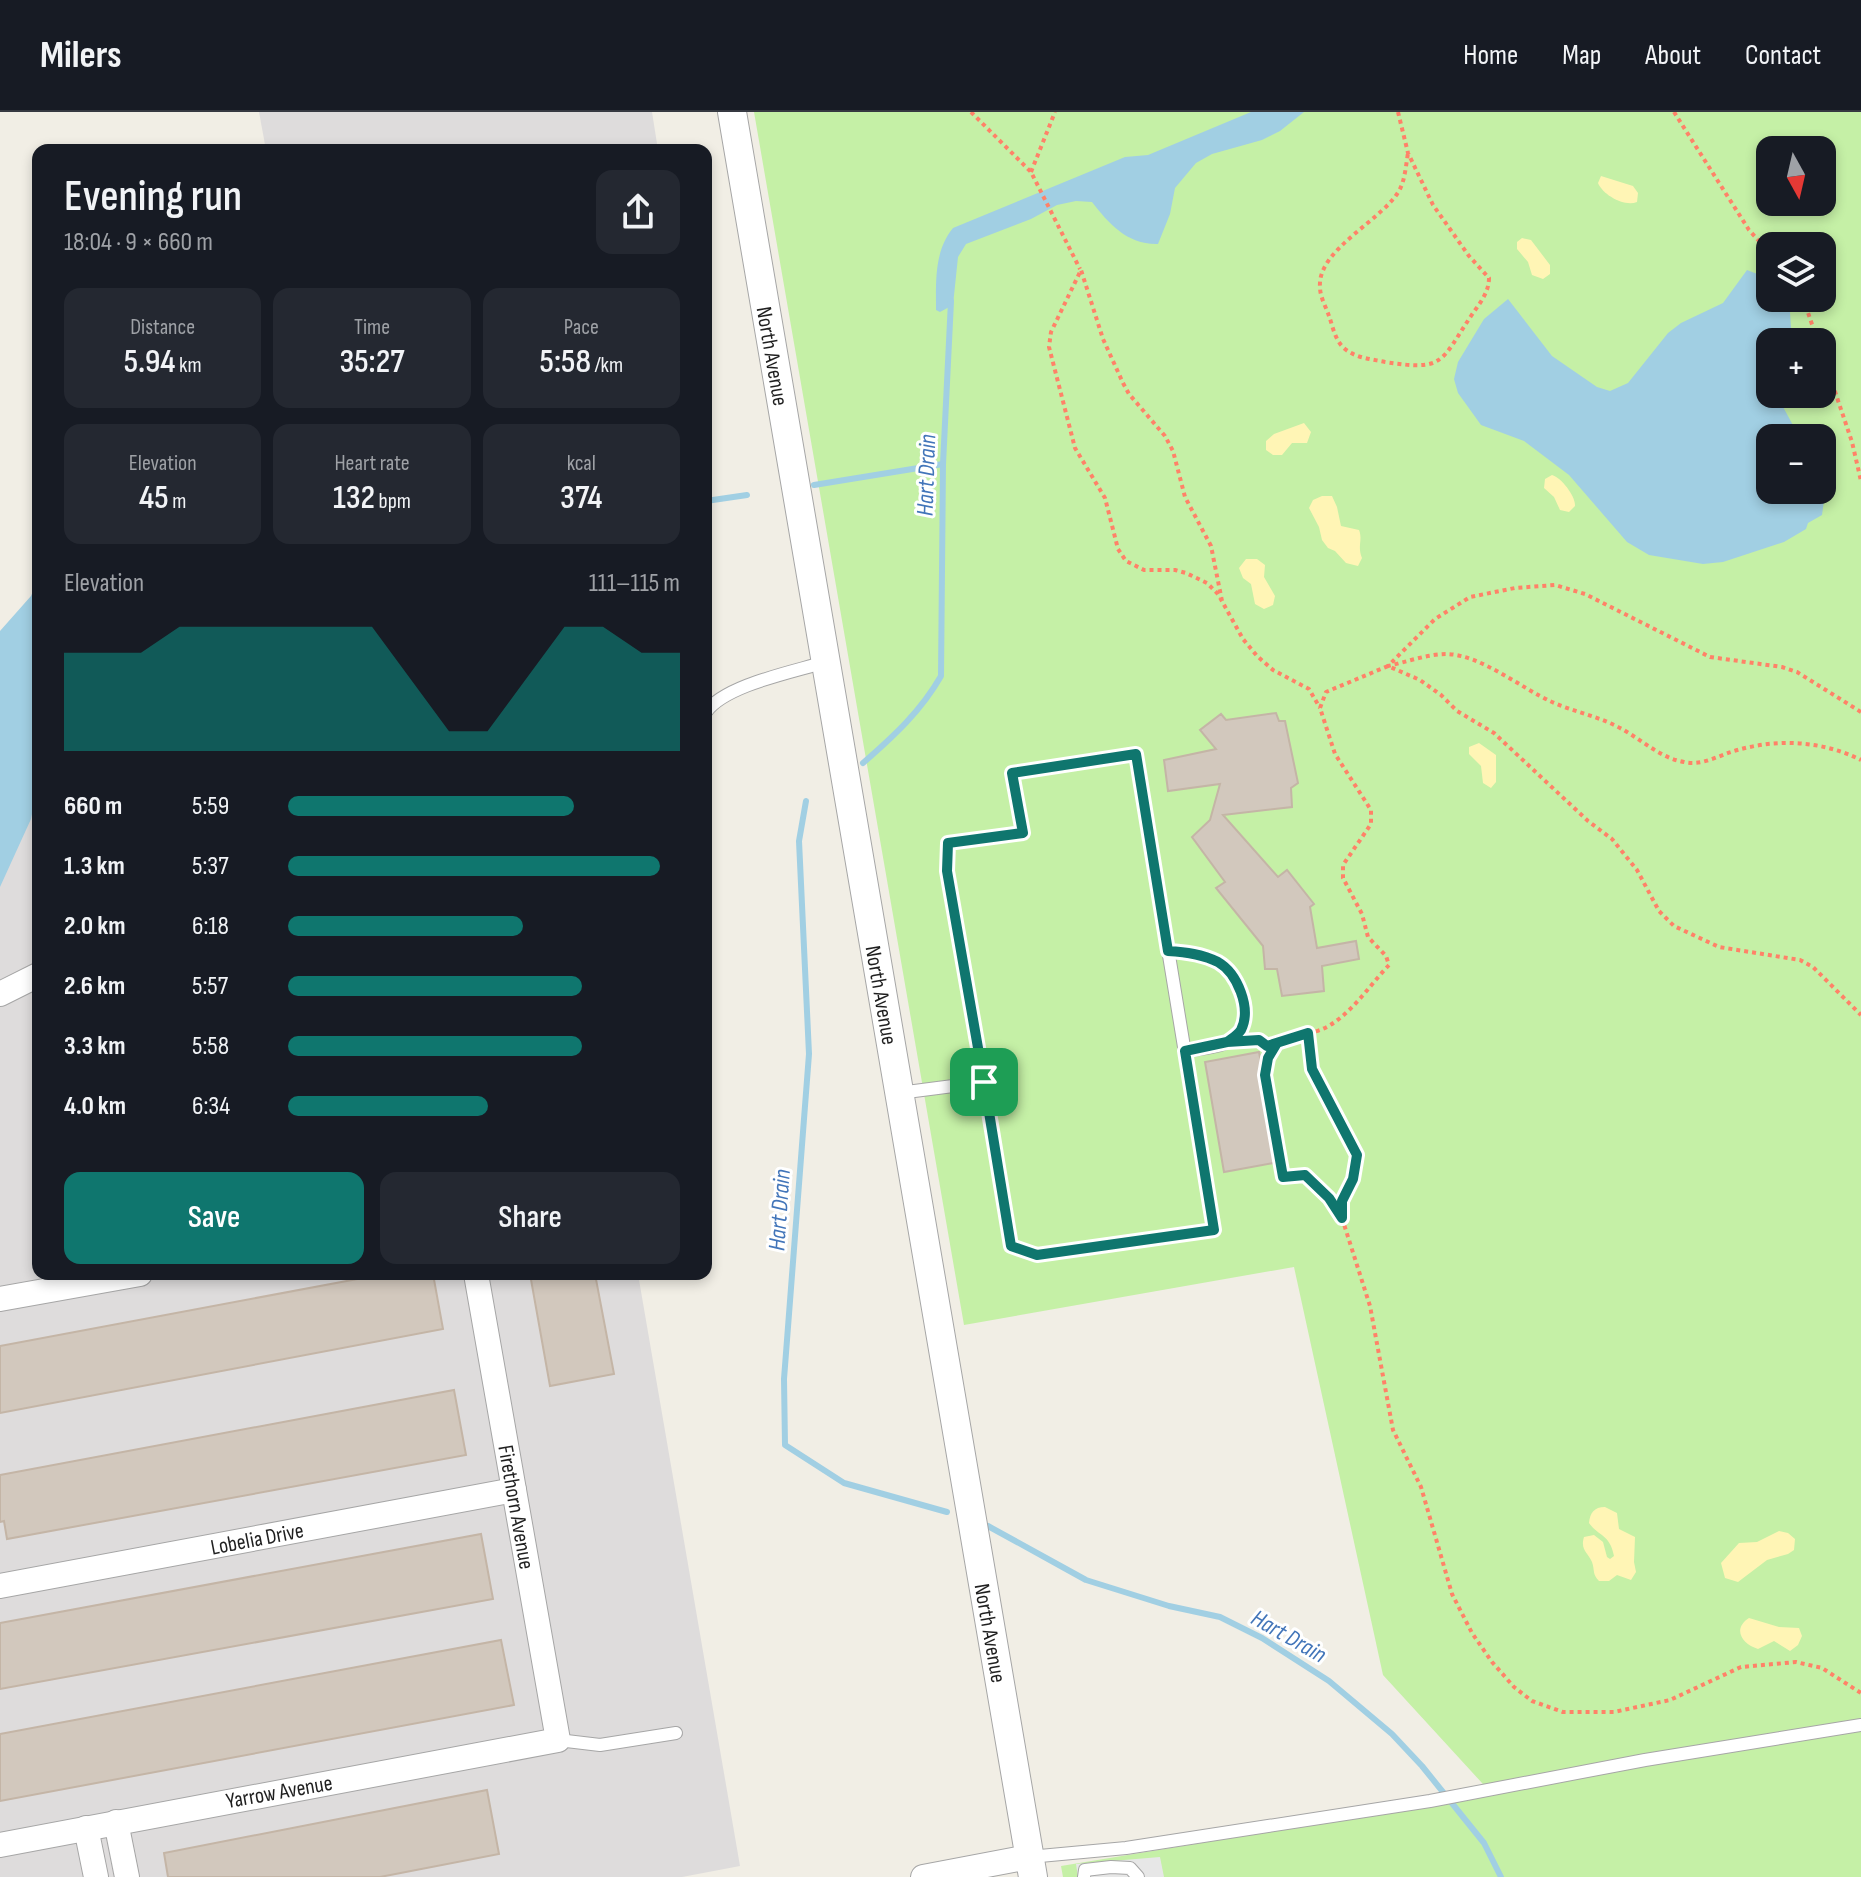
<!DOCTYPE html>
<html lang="en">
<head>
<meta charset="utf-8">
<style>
  :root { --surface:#171b24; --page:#242831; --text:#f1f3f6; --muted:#9ea1a6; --line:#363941; --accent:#0f766e }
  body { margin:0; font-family:"Sofia Sans Condensed",sans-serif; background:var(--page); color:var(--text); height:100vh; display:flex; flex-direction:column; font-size:30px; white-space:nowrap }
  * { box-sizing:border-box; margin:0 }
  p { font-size:26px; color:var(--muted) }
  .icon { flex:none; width:44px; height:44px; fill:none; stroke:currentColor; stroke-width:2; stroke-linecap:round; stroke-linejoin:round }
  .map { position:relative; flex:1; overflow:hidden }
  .side { position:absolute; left:32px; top:32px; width:680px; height:1136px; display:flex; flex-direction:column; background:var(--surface); border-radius:16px; box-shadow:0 4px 12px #0003 }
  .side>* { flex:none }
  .needle { width:52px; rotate:172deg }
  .tools { position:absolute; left:1756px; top:24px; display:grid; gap:16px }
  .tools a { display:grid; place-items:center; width:80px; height:80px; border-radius:16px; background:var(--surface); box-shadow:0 4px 12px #0003; font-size:40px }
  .pin { position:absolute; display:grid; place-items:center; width:68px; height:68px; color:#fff; margin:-34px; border-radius:16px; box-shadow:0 4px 12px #0006 }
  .round { display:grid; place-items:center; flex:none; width:84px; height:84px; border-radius:16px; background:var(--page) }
  .headline { display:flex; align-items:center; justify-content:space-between; height:136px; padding:0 32px }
  h1 { font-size:44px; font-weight:600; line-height:60px }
  .metrics { display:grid; grid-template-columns:repeat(3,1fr); gap:12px; height:136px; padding:8px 32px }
  .metrics div { display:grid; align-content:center; border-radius:16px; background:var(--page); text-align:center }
  .metrics b { font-size:34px; font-weight:600 }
  .metrics small { font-size:22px; font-weight:400 }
  .metrics p { font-size:22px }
  .chart { height:224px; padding:16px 32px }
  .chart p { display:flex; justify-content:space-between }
  .chart svg { width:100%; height:144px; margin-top:8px; fill:var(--accent); opacity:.7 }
  .primary-button { display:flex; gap:16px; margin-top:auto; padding:16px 32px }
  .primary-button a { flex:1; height:92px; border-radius:16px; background:var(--accent); color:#fff; font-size:32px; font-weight:600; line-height:92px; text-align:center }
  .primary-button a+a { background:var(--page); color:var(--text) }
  ul { padding:0 32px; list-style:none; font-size:26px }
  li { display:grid; grid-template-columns:128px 96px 1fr; align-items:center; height:60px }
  li i { height:20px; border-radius:10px; background:var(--accent) }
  header { display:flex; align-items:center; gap:48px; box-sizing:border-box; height:112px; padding:0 40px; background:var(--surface); border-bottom:2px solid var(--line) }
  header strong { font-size:38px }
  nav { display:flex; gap:44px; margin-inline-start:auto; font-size:28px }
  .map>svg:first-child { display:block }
  .residential { fill:#dedcdc }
  .grass { fill:#c5f0a6; fill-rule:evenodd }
  .sand { fill:#fff5b5 }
  .parking { fill:#e7e7e7 }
  .water { fill:#a1cfe3 }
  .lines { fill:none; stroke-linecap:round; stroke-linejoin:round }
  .stream { stroke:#a1cfe3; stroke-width:6 }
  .building { fill:#d2c8bd; stroke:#c4b5a6; stroke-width:2 }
  .service-casing { stroke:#a6a6a6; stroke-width:14 }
  .minor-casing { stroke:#a6a6a6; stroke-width:26 }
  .tertiary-casing { stroke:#a6a6a6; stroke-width:30 }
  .path { stroke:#ff8268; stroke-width:4; stroke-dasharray:4 4; stroke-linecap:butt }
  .service { stroke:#fff; stroke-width:12 }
  .minor { stroke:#fff; stroke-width:24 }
  .tertiary { stroke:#fff; stroke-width:28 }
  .route-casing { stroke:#fff; stroke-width:16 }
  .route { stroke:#0f766e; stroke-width:10 }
  .labels { text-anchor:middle; stroke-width:6; stroke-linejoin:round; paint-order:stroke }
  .street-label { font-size:22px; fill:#1f1f1f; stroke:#fff }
  .water-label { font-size:24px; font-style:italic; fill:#4275b9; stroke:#fff }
</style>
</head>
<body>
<header>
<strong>Milers</strong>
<nav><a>Home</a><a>Map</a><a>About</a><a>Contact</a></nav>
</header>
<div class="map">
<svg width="1861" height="1765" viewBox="0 0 1861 1765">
  <rect width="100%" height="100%" fill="#f1eee5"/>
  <!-- residential -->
  <g class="residential">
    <path d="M259,0H652L658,38H266Z"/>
    <path d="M38,688V1162H638L740,1754L682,1765H0V720Z"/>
  </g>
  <!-- grass -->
  <path class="grass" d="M754,0H1861V1765H1063L1061,1754L1493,1683L1383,1563L1294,1155L964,1213ZM1770,38H1822V90H1770ZM1770,134H1822V186H1770ZM1770,230H1822V282H1770ZM1770,326H1822V378H1770Z"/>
  <!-- sand -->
  <g class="sand">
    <path d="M1601,64L1633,74L1638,81L1637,90C1624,95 1603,83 1598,71Z"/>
    <path d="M1522,126L1531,128L1550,153V162L1543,167L1532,163L1528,150L1517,137V130Z"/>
    <path d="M1304,311L1311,320L1307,331H1292L1282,343H1273L1266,338V329L1274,322Z"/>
    <path d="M1552,363C1562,366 1576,385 1575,394L1569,400L1560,398L1554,385L1544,376L1545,367Z"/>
    <path d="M1322,384H1332L1337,395L1341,414L1359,418C1363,428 1357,434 1362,446L1358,454L1346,451L1335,439L1328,436L1322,428L1319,415L1309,396L1313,388Z"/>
    <path d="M1246,447H1257L1265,453L1264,465L1275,484L1273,493L1264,497L1255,492L1251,472L1243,466L1239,456Z"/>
    <path d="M1479,631L1496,643V670L1491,676L1483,671L1481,654L1469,642V635Z"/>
    <path d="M1605,1395L1617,1401L1619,1417L1635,1425L1634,1450L1636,1460L1631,1468L1617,1463L1609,1469H1599C1592,1462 1595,1459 1592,1450C1588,1440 1580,1438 1584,1425L1594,1423L1603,1430L1607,1445L1610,1447L1614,1444C1610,1422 1598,1424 1589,1411C1590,1401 1594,1395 1605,1395Z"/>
    <path d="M1779,1419L1788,1421L1795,1427L1794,1438L1788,1442L1767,1448L1738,1470L1725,1466L1721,1451L1739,1431L1757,1430Z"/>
    <path d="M1749,1506L1779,1515L1799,1516L1802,1524L1798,1533L1790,1539L1774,1529L1758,1537C1742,1532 1732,1517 1749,1506Z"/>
  </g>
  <!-- parking -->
  <path class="parking" d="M1160,1745L1164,1765H1078L1076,1752Z"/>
  <!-- water -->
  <g class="water">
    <path d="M1251,0H1304L1280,19L1262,28L1212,42L1196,51L1175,76L1170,102L1158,132C1128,133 1109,112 1092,90L1076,89L1057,93L1031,107L966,132L958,145L953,193L940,200L936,198C936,170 934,139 953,116L1125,45L1148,43Z"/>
    <path d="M1747,158L1770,167V186H1784L1790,200L1792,230H1770V282H1783L1782,293L1800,326H1770V378H1822V366L1825,381L1822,403L1808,411L1806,417L1784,430L1723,450L1703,452L1649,443L1627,430L1569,363L1524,329L1481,313L1458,281L1454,267L1458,250L1484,207L1508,187L1552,244L1597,275L1610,279L1628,271L1668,221L1681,211L1723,191Z"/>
    <path d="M38,467V672L31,707L0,775V519L31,484Z"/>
  </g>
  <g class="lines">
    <!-- stream -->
    <g class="stream">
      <path d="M814,373L943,352"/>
      <path d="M706,389L747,383"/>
      <path d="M863,651C894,624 921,599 941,564L943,352L951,189"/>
      <path d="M806,689L799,729L809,942L784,1267L785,1333L844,1371L947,1400"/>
      <path d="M988,1414L1086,1468L1169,1494L1220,1505L1262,1526L1329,1569L1392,1622L1422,1654L1484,1731L1501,1765"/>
    </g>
  </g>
  <!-- building -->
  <g class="building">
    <path d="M1276,601L1279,609H1285L1298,671L1291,676L1292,695L1223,703L1278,765L1287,758L1314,792L1310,795L1317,836L1356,829L1359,847L1322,854L1324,879L1282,884L1277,857H1265L1263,834L1216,776L1225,770L1192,725L1210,708L1220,672L1168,679L1164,648L1216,637L1200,618L1221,602L1226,608Z"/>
    <path d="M1259,940L1279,1050L1224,1060L1205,950Z"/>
    <path d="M384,1162H433L443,1217L0,1301V1234Z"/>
    <path d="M530,1162H595L614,1262L550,1274Z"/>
    <path d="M454,1278L466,1343L7,1427L4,1409L0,1410V1363Z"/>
    <path d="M481,1422L493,1487L0,1577V1511Z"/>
    <path d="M501,1528L514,1593L0,1689V1622Z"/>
    <path d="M487,1678L499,1742L380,1765H168L164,1741Z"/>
  </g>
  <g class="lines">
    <!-- service casing -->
    <g class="service-casing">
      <g id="service">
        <path d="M706,600C725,573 793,560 825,550"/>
        <path d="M1168,839C1187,840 1207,842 1223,854C1244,869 1256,915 1228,930C1216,936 1198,937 1185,939"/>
        <path d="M899,981L984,970L1011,1134L1037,1143L1214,1118L1136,642L1012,661L1023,721L948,731L947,759L984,970"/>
        <path d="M558,1628L600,1633L676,1621"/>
        <path d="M1029,1745L1126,1736L1430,1689L1645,1648L1861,1613"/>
        <path d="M1084,1765L1085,1758L1111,1755L1130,1756L1138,1765"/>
      </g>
    </g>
    <!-- minor casing -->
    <g class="minor-casing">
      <g id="minor">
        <path d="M0,882L38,863"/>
        <path d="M0,1187L140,1162"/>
        <path d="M0,1474L514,1378"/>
        <path d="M116,1710L127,1765"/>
        <path d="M86,1716L96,1765"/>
        <path d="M0,1733L558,1628L476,1162"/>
        <path d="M923,1765L1029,1745"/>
      </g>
    </g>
    <!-- tertiary casing -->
    <g class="tertiary-casing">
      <path id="tertiary" d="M732,0L1033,1765"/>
    </g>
    <!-- path -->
    <g class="path">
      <path d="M971,0L1031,60L1080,157"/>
      <path d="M1398,0L1408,41L1433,93L1469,144L1489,166C1489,181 1479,192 1471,204C1440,251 1444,259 1385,250C1371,247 1356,246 1345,237C1335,229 1333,215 1329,204C1326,195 1320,185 1320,175C1317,137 1384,108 1400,77C1405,67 1406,53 1408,41"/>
      <path d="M1674,0L1749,118L1770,141"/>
      <path d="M1031,60L1055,0"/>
      <path d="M1803,186L1818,230"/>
      <path d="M1822,241L1852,330L1861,369"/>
      <path d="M1222,489L1211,434L1185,385L1173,339L1165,324L1129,282L1123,271L1103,227L1081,158L1051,220L1049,235L1075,336L1105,386L1118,437L1126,449L1144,458H1175L1186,461L1207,471L1218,482L1243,527L1257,544L1273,558L1309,577L1320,596"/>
      <path d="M1861,600L1797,560L1782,555L1710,545L1585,482L1555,473L1515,476L1470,485L1435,507L1388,554C1406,550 1428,542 1447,542C1481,543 1521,576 1552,590C1574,600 1598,604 1620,616C1641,627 1660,646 1684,650C1700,654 1716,645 1731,640C1774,626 1821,628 1861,648"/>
      <path d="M1308,921C1342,917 1366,877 1389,853L1386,844L1368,825L1362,802L1343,766V753L1371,712V698L1335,642L1320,596L1326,580L1388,554L1420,568L1441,583L1457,599L1494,621L1588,709L1612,727L1637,758L1659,799L1674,814L1719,835L1800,848L1813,855L1861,903"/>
      <path d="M1253,928H1259L1267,934L1308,921L1312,957L1357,1043L1353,1067L1342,1089V1106L1329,1086L1305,1063L1283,1065L1265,963L1268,946L1277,931"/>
      <path d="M1342,1106L1370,1194L1393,1318L1421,1375L1452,1482L1472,1521L1492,1550L1514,1575L1532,1589L1563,1600H1614L1670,1588L1741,1555L1796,1550L1822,1556L1861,1581"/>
    </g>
    <!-- service -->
    <use href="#service" class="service"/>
    <!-- minor -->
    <use href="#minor" class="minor"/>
    <!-- tertiary -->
    <use href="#tertiary" class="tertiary"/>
  </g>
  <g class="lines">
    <!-- route casing -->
    <g class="route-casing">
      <path id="route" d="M984,970L1011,1134L1037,1143L1214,1118L1185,939L1227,930L1259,928L1267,934L1277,931L1268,946L1265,963L1283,1065L1305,1063L1329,1086L1342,1106V1089L1353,1067L1357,1043L1312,957L1308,921L1267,934L1259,928L1227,930C1232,926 1237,924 1241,918C1252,896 1237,861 1218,850C1202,842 1186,840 1168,839L1136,642L1012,661L1023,721L948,731L947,759L984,970"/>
    </g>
    <!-- route -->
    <use href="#route" class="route"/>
  </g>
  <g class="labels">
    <!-- street labels -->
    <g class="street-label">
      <text transform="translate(773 244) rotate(80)" y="8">North Avenue</text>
      <text transform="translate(882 883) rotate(80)" y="8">North Avenue</text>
      <text transform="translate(517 1395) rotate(80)" y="8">Firethorn Avenue</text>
      <text transform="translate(257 1426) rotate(-11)" y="8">Lobelia Drive</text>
      <text transform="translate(991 1521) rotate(80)" y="8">North Avenue</text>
      <text transform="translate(279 1679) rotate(-10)" y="8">Yarrow Avenue</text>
    </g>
    <!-- water labels -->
    <g class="water-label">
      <text transform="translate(926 363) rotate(-88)" y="8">Hart Drain</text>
      <text transform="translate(779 1098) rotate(-86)" y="8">Hart Drain</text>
      <text transform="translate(1289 1524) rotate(30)" y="8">Hart Drain</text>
    </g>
  </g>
</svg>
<div class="tools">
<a><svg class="needle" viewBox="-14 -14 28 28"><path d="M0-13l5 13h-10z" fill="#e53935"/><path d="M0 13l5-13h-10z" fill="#9ea1a6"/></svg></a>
<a><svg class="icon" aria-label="layers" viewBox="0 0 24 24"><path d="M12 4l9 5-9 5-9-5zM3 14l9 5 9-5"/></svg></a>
<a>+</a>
<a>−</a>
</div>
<div class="pin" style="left:984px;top:970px;background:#1e9e55"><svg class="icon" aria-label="arrive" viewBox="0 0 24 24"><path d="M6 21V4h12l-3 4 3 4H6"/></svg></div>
<section class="side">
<div class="headline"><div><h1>Evening run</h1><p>18:04 · 9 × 660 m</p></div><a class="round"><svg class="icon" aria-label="share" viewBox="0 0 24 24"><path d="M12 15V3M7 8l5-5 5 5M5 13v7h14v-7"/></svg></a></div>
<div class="metrics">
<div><p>Distance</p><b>5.94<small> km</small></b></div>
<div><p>Time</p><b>35:27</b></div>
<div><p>Pace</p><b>5:58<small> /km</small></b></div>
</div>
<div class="metrics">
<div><p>Elevation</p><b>45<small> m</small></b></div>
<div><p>Heart rate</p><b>132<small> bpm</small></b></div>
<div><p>kcal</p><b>374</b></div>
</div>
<div class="chart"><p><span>Elevation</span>111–115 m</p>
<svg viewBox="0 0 160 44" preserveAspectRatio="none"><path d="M0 44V14L10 14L20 14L30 6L40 6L50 6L60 6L70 6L80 6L90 22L100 38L110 38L120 22L130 6L140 6L150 14L160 14V44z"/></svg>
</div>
<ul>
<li><b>660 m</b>5:59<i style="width:73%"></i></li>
<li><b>1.3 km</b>5:37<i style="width:95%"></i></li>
<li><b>2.0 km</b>6:18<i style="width:60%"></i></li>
<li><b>2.6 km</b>5:57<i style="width:75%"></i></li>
<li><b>3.3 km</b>5:58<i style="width:75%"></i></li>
<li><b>4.0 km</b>6:34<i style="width:51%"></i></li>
</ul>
<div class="primary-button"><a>Save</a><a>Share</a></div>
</section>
</div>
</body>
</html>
